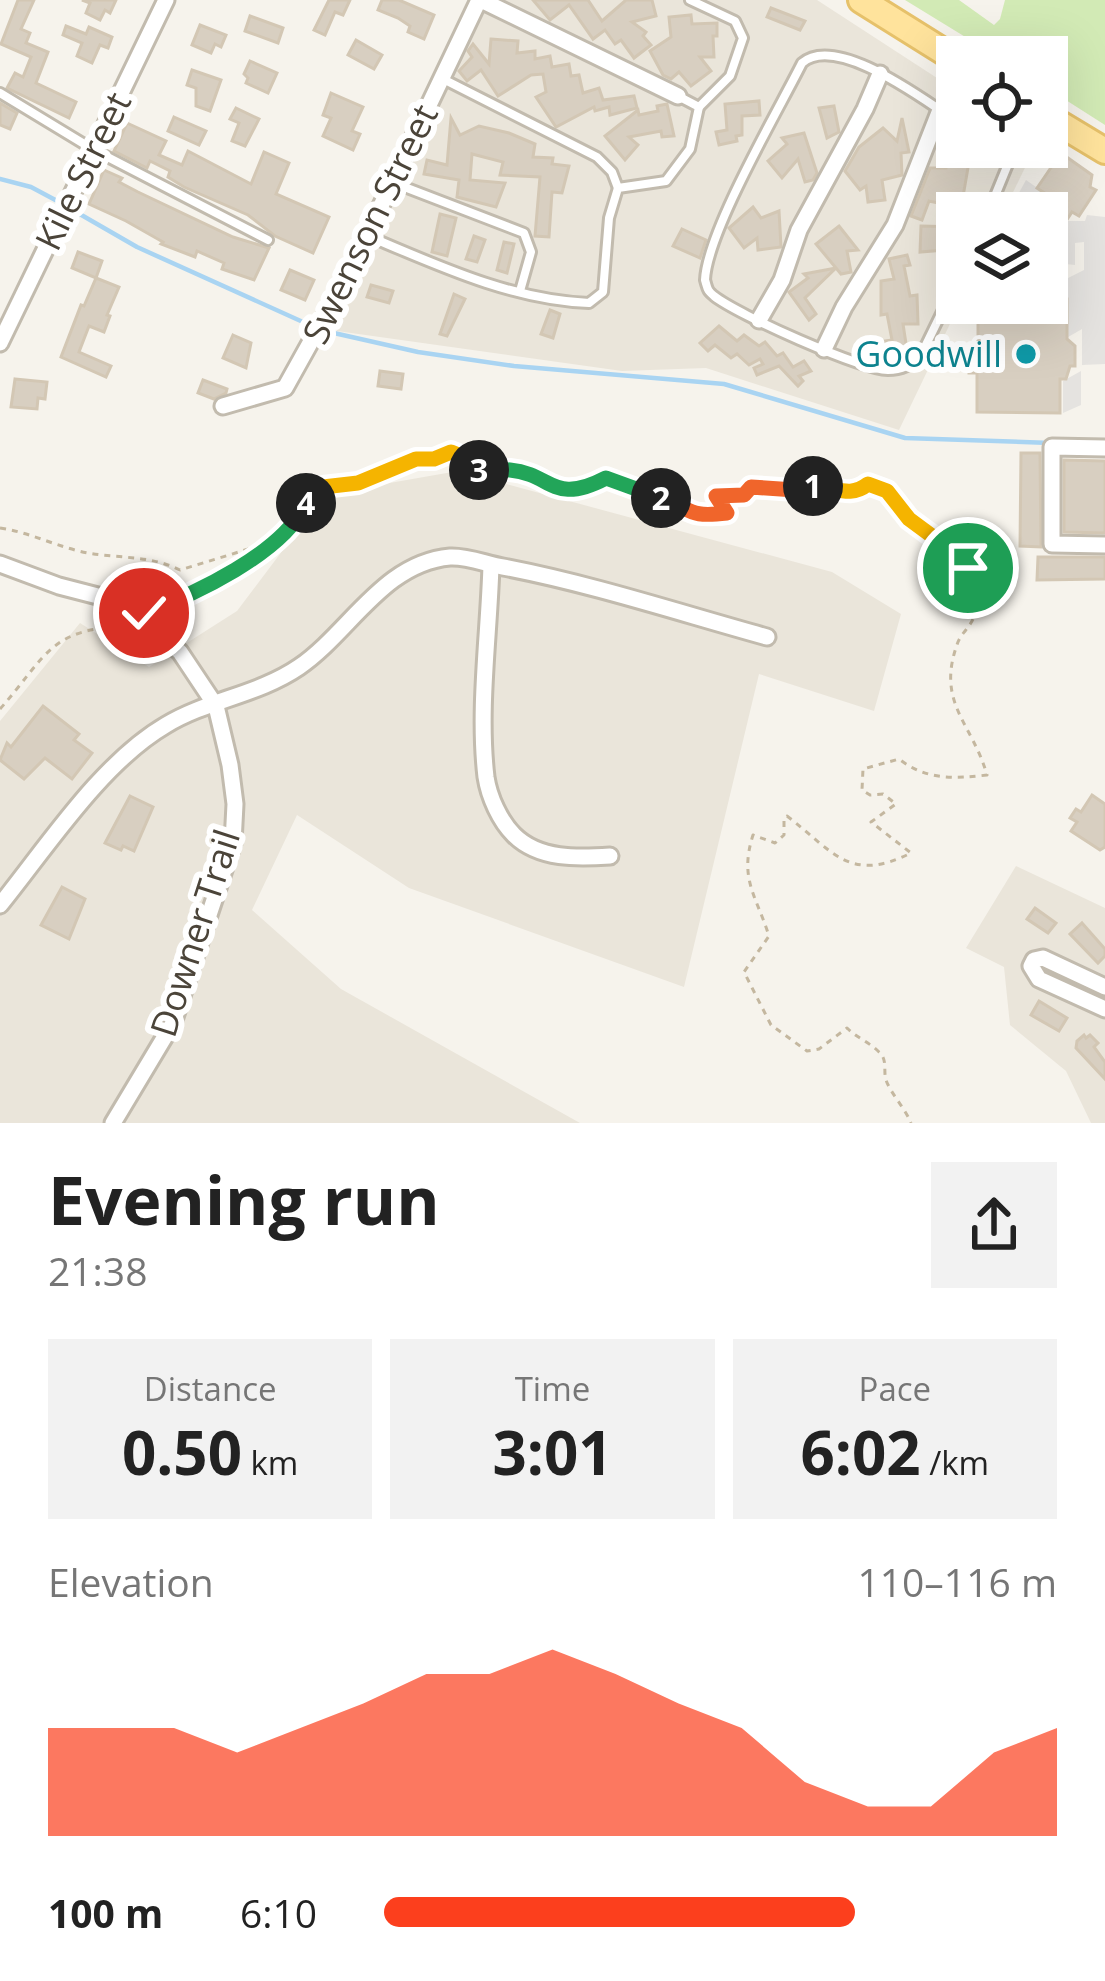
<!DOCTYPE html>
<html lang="en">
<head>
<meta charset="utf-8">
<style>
  :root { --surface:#fff; --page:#f2f2f2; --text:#222; --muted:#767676; --accent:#fc3f1d }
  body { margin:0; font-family:"Open Sans",sans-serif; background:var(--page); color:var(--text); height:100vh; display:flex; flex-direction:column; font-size:45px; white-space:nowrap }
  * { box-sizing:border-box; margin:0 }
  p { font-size:39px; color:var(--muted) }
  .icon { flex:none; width:66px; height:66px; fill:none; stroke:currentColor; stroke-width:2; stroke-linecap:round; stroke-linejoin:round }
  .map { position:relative; height:1123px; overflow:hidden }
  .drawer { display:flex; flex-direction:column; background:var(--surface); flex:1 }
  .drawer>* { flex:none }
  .controls { position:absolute; left:936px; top:36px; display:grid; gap:24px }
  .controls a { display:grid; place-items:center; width:132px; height:132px; border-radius:0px; background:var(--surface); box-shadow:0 12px 48px #0002; font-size:60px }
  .pin { position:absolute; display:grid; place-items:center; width:102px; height:102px; color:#fff; margin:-51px; border:6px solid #fff; border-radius:50%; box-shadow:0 3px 12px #0007 }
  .km { position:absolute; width:60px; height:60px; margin:-30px; border-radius:50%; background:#222; color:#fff; font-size:33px; line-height:60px; text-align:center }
  .round { display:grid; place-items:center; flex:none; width:126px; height:126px; border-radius:0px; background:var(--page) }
  .summary { display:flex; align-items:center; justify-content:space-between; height:204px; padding:0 48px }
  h1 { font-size:66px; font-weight:700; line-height:90px }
  .figures { display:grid; grid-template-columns:repeat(3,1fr); gap:18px; height:204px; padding:12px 48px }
  .figures div { display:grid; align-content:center; border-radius:0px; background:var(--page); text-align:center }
  .figures b { font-size:60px; font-weight:700 }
  .figures small { font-size:33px; font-weight:400 }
  .figures p { font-size:33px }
  .chart { height:336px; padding:24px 48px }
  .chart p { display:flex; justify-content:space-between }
  .chart svg { width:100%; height:216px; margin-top:12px; fill:var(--accent); opacity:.7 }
  ul { padding:0 48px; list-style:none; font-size:39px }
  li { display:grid; grid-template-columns:192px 144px 1fr; align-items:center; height:90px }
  li i { height:30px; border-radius:15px; background:var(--accent) }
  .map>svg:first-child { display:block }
  .residential { fill:#eae5da }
  .green { fill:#d2eab5 }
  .parking { fill:#e5e3e0 }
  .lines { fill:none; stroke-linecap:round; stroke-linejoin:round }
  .stream { stroke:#a9d4f2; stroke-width:4.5 }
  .building { fill:#d8cfc1; stroke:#d3c7b4; stroke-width:3 }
  .lane-casing { stroke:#c2bbae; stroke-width:14 }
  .street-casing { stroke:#c2bbae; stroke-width:21 }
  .primary-casing { stroke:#e6c16a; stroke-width:30 }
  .path { stroke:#c4b79f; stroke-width:3; stroke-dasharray:6 6; stroke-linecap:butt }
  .lane { stroke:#fff; stroke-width:8 }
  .street { stroke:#fff; stroke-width:15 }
  .primary { stroke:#ffe39c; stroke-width:24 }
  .split-1-casing { stroke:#fff; stroke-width:24 }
  .split-2-casing { stroke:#fff; stroke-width:24 }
  .split-3-casing { stroke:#fff; stroke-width:24 }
  .split-4-casing { stroke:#fff; stroke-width:24 }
  .split-5-casing { stroke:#fff; stroke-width:24 }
  .split-1 { stroke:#f5b400; stroke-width:15 }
  .split-2 { stroke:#f0652b; stroke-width:15 }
  .split-3 { stroke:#22a559; stroke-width:15 }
  .split-4 { stroke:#f5b400; stroke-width:15 }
  .split-5 { stroke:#22a559; stroke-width:15 }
  .culture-dot { fill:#0f9aa8; stroke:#fff; stroke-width:4.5 }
  .labels { text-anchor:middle; stroke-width:12; stroke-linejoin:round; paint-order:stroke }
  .street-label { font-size:36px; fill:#4b4439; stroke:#fff }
  .culture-label { font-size:36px; fill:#0d838f; stroke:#fff; text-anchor:end }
</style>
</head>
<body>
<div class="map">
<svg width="1105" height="1123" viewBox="0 0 1105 1123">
  <rect width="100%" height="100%" fill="#f6f3ec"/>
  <!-- residential -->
  <g class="residential">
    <path d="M489,0H817L957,91V147H1035L1003,213H957L960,303L899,430L706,368L622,371L337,331V304Z"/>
    <path d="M458,471L832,572L901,614L874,711L759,674L684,987L409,888L297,815L252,910L341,989L580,1123H0V721L80,623L149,667L237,611L292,538L344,491Z"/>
    <path d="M1016,866L1105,908V1123H1091L1066,1071L1010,1025L1004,967L966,948Z"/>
  </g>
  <!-- green -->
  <path class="green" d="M905,0H959L994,25L1000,19L1005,0H1105V125L1047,88V57H998Z"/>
  <!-- parking -->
  <g class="parking">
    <path d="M1026,180L1046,194L1034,213H1008Z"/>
    <path d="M1087,215L1105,217V364L1082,365V329L1063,340L1064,280L1084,270V242L1075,243V265L1065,264L1053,279H1047V243H1064L1065,221H1085Z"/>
    <path d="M1081,371V405L1063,413V381Z"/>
  </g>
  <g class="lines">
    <!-- stream -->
    <g class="stream">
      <path d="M0,179L31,187L61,203"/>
      <path d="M71,209L137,247L314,327"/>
      <path d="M325,331L418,352L514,366L724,384L905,438L1051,443"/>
    </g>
  </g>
  <!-- building -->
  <g class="building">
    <path d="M18,0H34L21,29L30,33L26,43L48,52L36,83L76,102L69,118L7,88L15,73L23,77L31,57L1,44Z"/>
    <path d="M82,0H116L110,13L105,10L100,20L86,13L90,3Z"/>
    <path d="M329,0H350L343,15L335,12L325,35L314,30Z"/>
    <path d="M382,0H399L434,15L424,39L408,32L410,26L398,18L378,10Z"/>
    <path d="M533,0H588L602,21L626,0H652L656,16L632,22L646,32L643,36L651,45L634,58L621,40L615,44L605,30L593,39L569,5L550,20Z"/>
    <path d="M771,8L805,21L800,30L767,17Z"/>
    <path d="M691,15L692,24L717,23V36H713L714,57H700L711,71L691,86L679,72L671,79L663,75L650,51L671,37L669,17Z"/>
    <path d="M250,16L283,28L278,43L245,31Z"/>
    <path d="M200,25L226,35L221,47L215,44L211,53L192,45Z"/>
    <path d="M66,26L86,34L89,27L112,37L108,48L100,45L92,63L77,56L82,43L63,35Z"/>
    <path d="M491,39L518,41L517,53L535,51V59L550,56L552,67L569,64L571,76L579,75L583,93L599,88L603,100L634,96L637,108L610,115L609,107L595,111L594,107L556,127L536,97L546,92L543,74L531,75L498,96L481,70L467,81L459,71L472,57L468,51L473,44L489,64Z"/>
    <path d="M356,40L382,55L374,69L348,55Z"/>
    <path d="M250,61L277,73L268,93L246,83L248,78L244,74Z"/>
    <path d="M192,70L221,80L210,111L196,106V88L187,85Z"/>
    <path d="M331,93L363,107L352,131L360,134L353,150L323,136L331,118L323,115Z"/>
    <path d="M759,101L760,115L742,116V135L736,136L737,141L719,145L716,132L727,130L725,104Z"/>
    <path d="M0,103L17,113L10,129L0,125Z"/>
    <path d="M667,104L674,136L662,137L661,131L629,137L638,145L625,160L605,136L638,110L639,115L658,111L657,106Z"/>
    <path d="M834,106L839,132L827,138L819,108Z"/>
    <path d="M236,108L259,119L245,146L232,141L239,123L230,119Z"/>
    <path d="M174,117L206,131L199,145L168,131Z"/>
    <path d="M451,118L460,135L479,126L509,133L535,144L533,157L553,158L552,164L569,166L562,193L552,192L549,237L535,236L540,177L500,175L503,162L472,154L470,180L505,183L496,207L457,197L459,180L424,174L427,160L447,165Z"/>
    <path d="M902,118L909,152L901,153L902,175L882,180L885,200L868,202L866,186L860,190L845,171L859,147L883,128L897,141Z"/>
    <path d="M127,123L166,141L159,155L182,165L188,151L251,184L264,152L289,163L276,194L329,217L313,253L275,236L248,215L184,187L168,177L170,171L150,161L147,168L114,151Z"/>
    <path d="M804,133L817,173L813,180L805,182L798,159L782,178L768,161L787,144L782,138Z"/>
    <path d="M1061,153L1092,175L1090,187L1096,190L1079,216L1072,212L1057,235L1047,229V213H1034L1046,194L1037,188Z"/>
    <path d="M947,158L969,162L961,208L929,201L922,220L911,216L930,168H946Z"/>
    <path d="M104,170L122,178L119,182L138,192L233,237L269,248L254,280L222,269L224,263L197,251L195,257L161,244L163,242L126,221L89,204Z"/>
    <path d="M753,207L761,218L779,211L781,247L758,250L757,238L744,248L729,228Z"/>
    <path d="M440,214L456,218L447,256L432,252Z"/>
    <path d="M839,226L858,250L847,251L851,272L841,274L836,268L805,298L816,314L809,320L789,292L808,278L804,274L836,268L816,244Z"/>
    <path d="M921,226L957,227L956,249L920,252Z"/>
    <path d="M682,229L706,240L700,258L673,246Z"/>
    <path d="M474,236L485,240L477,262L466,259Z"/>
    <path d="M504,242L514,244L507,273L497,270Z"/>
    <path d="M78,252L102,261L96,278L72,268Z"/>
    <path d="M907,255L910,265L904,266L910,296L917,295L918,324H903L907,350L874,356L871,343L892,340L887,314L881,315V281L894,279L889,259Z"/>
    <path d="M290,270L314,280L305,300L281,290Z"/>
    <path d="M96,278L119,287L107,315L110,316L104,332L89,326L79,352L111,366L106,377L61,357L81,305L84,306Z"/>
    <path d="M371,285L393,291L389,303L367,297Z"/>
    <path d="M454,294L465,299L447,336L440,334Z"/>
    <path d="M1048,299H1067V339L1075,346V366H1070L1066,379H1060V413L977,412V373H969V362H978V304L1047,305Z"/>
    <path d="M550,310L560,314L553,338L541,334Z"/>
    <path d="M719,326L737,341L744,335L759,346L765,342L777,356L783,353L793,367L804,361L811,371L799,376L803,381L798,386L779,366L757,375L754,368L763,364L760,359L749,365L737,354L731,358L715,345L708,351L700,343Z"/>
    <path d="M233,335L251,343L246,368L223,358Z"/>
    <path d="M380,371L403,374L401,389L378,386Z"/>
    <path d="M15,379L47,382L45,399L38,398L37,409L11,407Z"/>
    <path d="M203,380L227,389L226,393L214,399L198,393Z"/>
    <path d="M1021,453H1040L1041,547L1020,546Z"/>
    <path d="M1064,460L1105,461V533L1064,532Z"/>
    <path d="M1038,557H1105V579L1037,580Z"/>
    <path d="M43,706L79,734L74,740L92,753L72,779L45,758L24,779L0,760L7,743L11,747Z"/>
    <path d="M1092,795L1105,804V847L1100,850L1071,831L1077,822L1070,818L1076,809L1081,812Z"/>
    <path d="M130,796L153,807L134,851L123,846L121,850L105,843Z"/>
    <path d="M62,887L85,899L69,939L41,925Z"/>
    <path d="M1035,908L1056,923L1048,933L1027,919Z"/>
    <path d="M1082,923L1105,949V956L1098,963L1070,934Z"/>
    <path d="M1039,1001L1067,1018L1059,1031L1031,1015Z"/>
    <path d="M1084,1035L1086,1038L1090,1035L1098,1043L1094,1047L1105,1062V1079L1076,1048L1077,1041Z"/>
  </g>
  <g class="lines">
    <!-- lane casing -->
    <g class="lane-casing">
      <g id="lane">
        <path d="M690,0L735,21L743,38L730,76L699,107"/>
        <path d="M443,79L597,157L612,172L618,188"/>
        <path d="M0,93L94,150L268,240"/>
        <path d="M943,112L957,113"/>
        <path d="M957,138L946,128L943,112C913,92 834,35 802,63C778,111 707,232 705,280C708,290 707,290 714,296C738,315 859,369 888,370C901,370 912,365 921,355L957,281"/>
        <path d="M974,147L1007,164"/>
        <path d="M394,183L524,233L531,252L520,291"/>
        <path d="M988,213L1015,147"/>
        <path d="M368,236C439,266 512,300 589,303L603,292L609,218L618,188L666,181L690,149L699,107L678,96"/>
      </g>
    </g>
    <!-- street casing -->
    <g class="street-casing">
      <g id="street">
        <path d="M481,0L678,96"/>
        <path d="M759,320L782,280L799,230L865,109L880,74"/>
        <path d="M0,343L166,0"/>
        <path d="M824,349L844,307L895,225L940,110"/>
        <path d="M223,406L285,388L349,273L479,0"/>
        <path d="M1105,448L1052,447V544L1105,545"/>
        <path d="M0,564L59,586L121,602L180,652L216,706L230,765L235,804L233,843L173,1023L113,1123"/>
        <path d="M491,565C489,634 478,709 486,777C489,797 500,821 514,835C539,860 578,858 610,856"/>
        <path d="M0,905C47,847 101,763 166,725C207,700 258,695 299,667C350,632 383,563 450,557C467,556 486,564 503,567C592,584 680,613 767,637"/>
        <path d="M1105,987L1043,958L1034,960L1031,966L1039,979L1105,1009"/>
      </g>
    </g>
    <!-- primary casing -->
    <g class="primary-casing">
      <g id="primary">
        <path d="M861,0L957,60"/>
        <path d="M1047,116L1105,151"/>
      </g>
    </g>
    <!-- path -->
    <g class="path">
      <path d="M0,528C27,532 49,543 75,550C111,560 146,553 180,570L268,543"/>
      <path d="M153,610L201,589L275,540L300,516L309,497L324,487L358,483L416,459H434L451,452L468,459L478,470C492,470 506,468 519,472C559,484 563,500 606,478L677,503L688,513H727L716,496L744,495L751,487L795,490L818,485L846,493L859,491L868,484L887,491L909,519L959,556L968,568L956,596L957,610L973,619C969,628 961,634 958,642C935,703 972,722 987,775C953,779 926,780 899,759L863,769L862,790L870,795L883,794L896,804L871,822L911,853C849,884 833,851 787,816L784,818V835L775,843L753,835C739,879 756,895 769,936L744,972L771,1025L807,1051L819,1049L847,1028C857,1038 869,1042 879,1052C888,1060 883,1070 886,1080C891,1094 905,1108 911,1123"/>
      <path d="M0,709C46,657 50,627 127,627"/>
    </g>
    <!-- lane -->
    <use href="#lane" class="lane"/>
    <!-- street -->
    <use href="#street" class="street"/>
    <!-- primary -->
    <use href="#primary" class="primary"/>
  </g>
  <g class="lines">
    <!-- split-1 casing -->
    <g class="split-1-casing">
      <path id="split-1" d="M813,486C835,486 849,499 868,484L887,491L909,519L959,556L968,568"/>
    </g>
    <!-- split-2 casing -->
    <g class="split-2-casing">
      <path id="split-2" d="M661,498C694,509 686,518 727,513L716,496L744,495L751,487L795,490L813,486"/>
    </g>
    <!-- split-3 casing -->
    <g class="split-3-casing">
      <path id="split-3" d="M479,470C489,470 500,469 510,470C553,474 552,506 606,478L661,498"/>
    </g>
    <!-- split-4 casing -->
    <g class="split-4-casing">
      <path id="split-4" d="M306,503L323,487L358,483L416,459H434L451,452L468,459L479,470"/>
    </g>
    <!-- split-5 casing -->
    <g class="split-5-casing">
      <path id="split-5" d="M144,613C193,595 284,553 306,503"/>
    </g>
    <!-- split-1 -->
    <use href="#split-1" class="split-1"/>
    <!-- split-2 -->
    <use href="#split-2" class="split-2"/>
    <!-- split-3 -->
    <use href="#split-3" class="split-3"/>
    <!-- split-4 -->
    <use href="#split-4" class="split-4"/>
    <!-- split-5 -->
    <use href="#split-5" class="split-5"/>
  </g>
  <!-- markers -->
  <circle class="culture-dot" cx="1026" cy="354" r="12"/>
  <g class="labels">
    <!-- street labels -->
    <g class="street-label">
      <text transform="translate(83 171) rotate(-64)" y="13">Kile Street</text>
      <text transform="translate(370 224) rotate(-64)" y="13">Swenson Street</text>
      <text transform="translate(195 933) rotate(-72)" y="13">Downer Trail</text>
    </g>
    <!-- culture labels -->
    <g class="culture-label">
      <text x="1002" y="367">Goodwill</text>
    </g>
  </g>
</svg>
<div class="controls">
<a><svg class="icon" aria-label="locate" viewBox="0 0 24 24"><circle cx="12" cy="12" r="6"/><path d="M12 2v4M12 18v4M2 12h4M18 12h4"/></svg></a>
<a><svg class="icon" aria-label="layers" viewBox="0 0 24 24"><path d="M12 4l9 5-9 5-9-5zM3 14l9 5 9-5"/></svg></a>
</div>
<div class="pin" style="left:968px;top:568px;background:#1e9e55"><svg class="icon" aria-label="arrive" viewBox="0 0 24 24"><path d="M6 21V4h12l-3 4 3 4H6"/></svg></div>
<div class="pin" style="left:144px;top:613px;background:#d93025"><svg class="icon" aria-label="check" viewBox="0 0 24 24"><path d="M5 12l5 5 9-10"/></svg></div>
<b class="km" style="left:813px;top:486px">1</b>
<b class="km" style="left:661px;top:498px">2</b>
<b class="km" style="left:479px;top:470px">3</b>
<b class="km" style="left:306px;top:503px">4</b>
</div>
<section class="drawer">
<div class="summary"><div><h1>Evening run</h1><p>21:38</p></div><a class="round"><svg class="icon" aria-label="share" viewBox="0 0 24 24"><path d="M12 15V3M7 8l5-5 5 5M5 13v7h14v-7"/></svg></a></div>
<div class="figures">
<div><p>Distance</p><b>0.50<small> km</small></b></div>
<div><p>Time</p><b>3:01</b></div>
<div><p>Pace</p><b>6:02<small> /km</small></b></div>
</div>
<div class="chart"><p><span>Elevation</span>110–116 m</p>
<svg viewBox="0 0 160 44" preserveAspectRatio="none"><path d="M0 44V22L10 22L20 22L30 27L40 22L50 17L60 11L70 11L80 6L90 11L100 17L110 22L120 33L130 38L140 38L150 27L160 22V44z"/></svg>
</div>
<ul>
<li><b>100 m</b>6:10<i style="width:70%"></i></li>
</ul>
</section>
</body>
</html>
